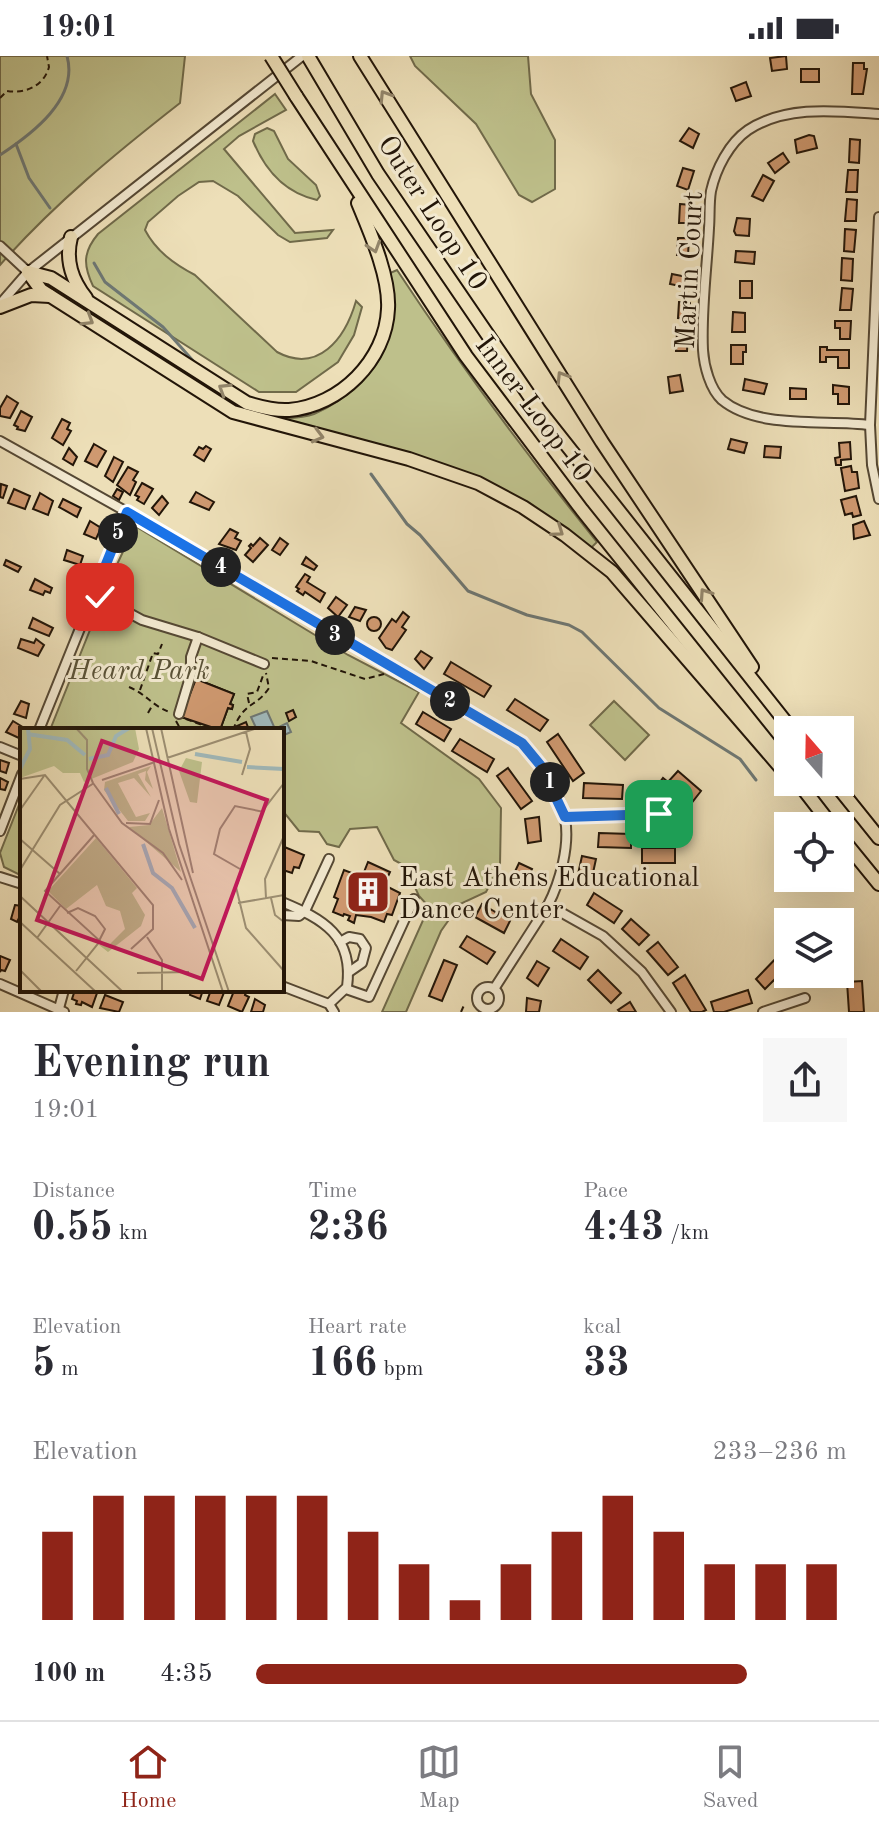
<!DOCTYPE html>
<html lang="en">
<head>
<meta charset="utf-8">
<style>
  :root { --surface:#fff; --page:#f7f7f7; --text:#2b2b33; --muted:#7c7c81; --line:#e1e1e2; --accent:#8f2418 }
  body { margin:0; font-family:"Old Standard TT",serif; background:var(--page); color:var(--text); height:100vh; display:flex; flex-direction:column; font-size:30px; white-space:nowrap }
  * { box-sizing:border-box; margin:0 }
  p { font-size:26px; color:var(--muted) }
  .icon { flex:none; width:44px; height:44px; fill:none; stroke:currentColor; stroke-width:2; stroke-linecap:round; stroke-linejoin:round }
  .map { position:relative; height:956px; overflow:hidden }
  .details { display:flex; flex-direction:column; background:var(--surface); flex:1 }
  .details>* { flex:none }
  .needle { width:52px; rotate:340deg }
  .fabs { position:absolute; left:774px; top:660px; display:grid; gap:16px }
  .fabs a { display:grid; place-items:center; width:80px; height:80px; border-radius:0px; background:var(--surface); box-shadow:0 8px 32px #0002; font-size:40px }
  .pin { position:absolute; display:grid; place-items:center; width:68px; height:68px; color:#fff; margin:-34px; border-radius:16px; box-shadow:0 4px 12px #0006 }
  .km { position:absolute; width:40px; height:40px; margin:-20px; border-radius:50%; background:#222; color:#fff; font-size:22px; line-height:40px; text-align:center }
  .round { display:grid; place-items:center; flex:none; width:84px; height:84px; border-radius:0px; background:var(--page) }
  .headline { display:flex; align-items:center; justify-content:space-between; height:136px; padding:0 32px }
  h1 { font-size:44px; font-weight:600; line-height:60px }
  .metrics { display:grid; grid-template-columns:repeat(3,1fr); gap:12px; height:136px; padding:8px 32px }
  .metrics div { display:grid; align-content:center }
  .metrics b { font-size:40px; font-weight:600 }
  .metrics small { font-size:22px; font-weight:400 }
  .metrics p { font-size:22px }
  .chart { height:224px; padding:16px 32px }
  .chart p { display:flex; justify-content:space-between }
  .chart svg { width:100%; height:144px; margin-top:8px; stroke:var(--accent); stroke-width:6 }
  ul { padding:0 32px; list-style:none; font-size:26px }
  li { display:grid; grid-template-columns:128px 96px 1fr; align-items:center; height:60px }
  li i { height:20px; border-radius:10px; background:var(--accent) }
  .status { display:flex; justify-content:space-between; align-items:center; height:56px; padding:0 40px; background:var(--surface); direction:ltr }
  .status svg { height:22px; fill:currentColor }
  .menu { display:flex; justify-content:space-around; align-items:center; height:112px; border-top:2px solid var(--line); background:var(--surface); font-size:22px; color:var(--muted) }
  .menu a { display:grid; justify-items:center; gap:4px }
  .menu .active { color:var(--accent) }
  .map>svg:first-child { display:block }
  .green { fill:#bec08b; stroke:#706a4a; stroke-width:2 }
  .water { fill:#a0b9bb; stroke:#6e7773; stroke-width:2 }
  .lines { fill:none; stroke-linecap:round; stroke-linejoin:round }
  .stream { stroke:#6e7773; stroke-width:3 }
  .building { fill:#cf9970; stroke:#221508; stroke-width:2 }
  .minor-casing { stroke:#554834; stroke-width:12 }
  .highway-casing { stroke:#221508; stroke-width:16 }
  .path { stroke:#221508; stroke-width:2; stroke-dasharray:6 4; stroke-linecap:butt }
  .minor { stroke:#f3ead1; stroke-width:8 }
  .highway { stroke:#eddfb8; stroke-width:12 }
  .highway-bridge-casing { stroke:#221508; stroke-width:16; stroke-linecap:butt }
  .highway-bridge { stroke:#eddfb8; stroke-width:12 }
  .oneway { stroke:#928469 }
  .route-casing { stroke:#fff; stroke-width:16 }
  .route { stroke:#1a73e8; stroke-width:10 }
  .labels { text-anchor:middle; stroke-width:6; stroke-linejoin:round; paint-order:stroke }
  .street-label { font-size:28px; fill:#221508; stroke:#f3ead1 }
  .park-label { font-size:28px; font-style:italic; fill:#595136; stroke:#f3ead1 }
  .poi-label { font-size:28px; fill:#221508; stroke:#f3ead1; text-anchor:start }
  .inset-river { fill:none; stroke:#a0b9bb; stroke-width:4 }
  .inset-road { fill:none; stroke:#9c8e72; stroke-width:2 }
  .view { fill:#c2185b; fill-opacity:0.15; stroke:#c2185b; stroke-width:4 }
  .inset-edge { fill:none; stroke:#221508; stroke-width:4 }
</style>
</head>
<body>
<div class="status"><b>19:01</b><svg viewBox="0 0 49 12"><path d="M0 12V9h3v3zM5 12V6h3v6zM10 12V3h3v9zM15 12V0h3v12zM26 1h20v11H26zM47 4h2v5h-2z"/></svg></div>
<div class="map">
<svg width="879" height="956" viewBox="0 0 879 956">
  <rect width="100%" height="100%" fill="#eddfb8"/>
  <filter id="stains"><feTurbulence type="fractalNoise" baseFrequency=".0025" numOctaves="4"/><feColorMatrix values="0 0 0 0 .2 0 0 0 0 .09 0 0 0 0 .02 0 0 0 .5 -.17"/></filter>
  <radialGradient id="worn" r=".72"><stop offset=".6" stop-color="#630" stop-opacity="0"/><stop offset="1" stop-color="#630" stop-opacity=".3"/></radialGradient>
  <!-- green -->
  <g class="green">
    <path d="M0,0H185L180,47C116,97 54,148 0,209Z"/>
    <path d="M410,0H528L531,38L555,84V133L532,146L519,139L476,68L415,10Z"/>
    <path d="M275,38L286,54L239,80L224,93L295,177L333,174L327,182L290,186L278,179L238,140L213,125L199,126L178,140L148,166L145,174C156,195 174,208 195,219L277,296C318,318 345,283 356,245L362,251L354,279L338,306L296,336H259L93,230C83,209 83,196 98,178Z"/>
    <path d="M267,72L274,75L288,103L316,129L320,140L317,144C285,137 265,114 253,85L255,78Z"/>
    <path d="M397,214C459,308 526,398 597,486L591,492C490,412 397,394 277,363C288,362 303,362 314,358C343,346 384,313 388,280C391,260 388,238 388,218Z"/>
    <path d="M135,470L348,599L419,636L401,667L479,723L501,752L500,809L486,836L460,848L441,875L406,956H382L429,851L419,840L405,810L394,804L377,771L350,773L339,791L327,788L319,776L299,775L282,754V674H50L104,539L107,538L106,532Z"/>
    <path d="M614,645L649,679L625,704L590,669Z"/>
    <path d="M22,741V820L4,811L0,797Z"/>
  </g>
  <!-- water -->
  <path class="water" d="M267,655L275,673L287,667L291,676L282,680V674H257L251,661Z"/>
  <g class="lines">
    <!-- stream -->
    <g class="stream">
      <path d="M16,88L29,122L50,152"/>
      <path d="M0,99C32,78 79,43 67,0"/>
      <path d="M94,207L105,226L163,271L195,307"/>
      <path d="M371,418L407,468L420,479L468,535L527,559L569,569L582,576L659,652L740,703L756,724"/>
    </g>
  </g>
  <!-- building -->
  <g class="building">
    <path d="M786,0L787,13L772,15L770,2Z"/>
    <path d="M853,7H864V13H867L863,38H852Z"/>
    <rect x="801" y="13" width="18" height="13"/>
    <path d="M746,26L751,40L736,45L731,32Z"/>
    <path d="M689,72L699,78L693,92L680,85Z"/>
    <path d="M809,79L814,80L817,92L797,97L795,84Z"/>
    <path d="M850,83L860,84L859,107L849,106Z"/>
    <path d="M783,97L789,106L775,117L768,107Z"/>
    <path d="M683,112L694,115L688,134L677,130Z"/>
    <path d="M848,114H858L857,136H846Z"/>
    <path d="M763,119L774,125L763,145L752,140Z"/>
    <path d="M847,143L857,144L856,165H845Z"/>
    <path d="M680,148L691,149L690,167H679Z"/>
    <path d="M737,162L750,163L749,180L736,179L734,175Z"/>
    <path d="M845,173L856,174L854,196L844,195Z"/>
    <path d="M678,182H689L688,199H677Z"/>
    <path d="M736,195L755,196L754,208L735,206Z"/>
    <path d="M842,202L853,203L852,225L841,224Z"/>
    <path d="M672,218L687,221L685,231L670,228Z"/>
    <rect x="740" y="225" width="12" height="17"/>
    <path d="M842,232L853,233L851,254H840Z"/>
    <path d="M679,246L690,247L689,263L678,262Z"/>
    <path d="M733,256L745,257V276H732Z"/>
    <path d="M835,265H851L850,283H840V272H835Z"/>
    <path d="M677,276L688,277L687,295H676Z"/>
    <path d="M731,289H746V296H743V308H731Z"/>
    <path d="M820,291H827V294H849V312H838V301H826V306H820Z"/>
    <path d="M680,319L683,335L670,337L668,321Z"/>
    <path d="M745,323L767,328L764,338L743,334Z"/>
    <path d="M833,329L849,331V348H838V338H833Z"/>
    <path d="M790,332L806,333V343H790Z"/>
    <path d="M7,340L18,347L10,362L0,360V352Z"/>
    <path d="M21,355L32,361L25,375L17,373L18,371L14,369Z"/>
    <path d="M62,363L70,367L67,373L71,375L63,389L52,382Z"/>
    <path d="M731,383L747,387L744,397L728,393Z"/>
    <path d="M850,386L851,403L841,404V409H836L835,402L840,401L839,387Z"/>
    <path d="M94,388L106,395L97,411L85,405Z"/>
    <path d="M206,390L211,393L204,405L194,399L199,391L203,393Z"/>
    <path d="M765,390L781,391L780,402L764,401Z"/>
    <path d="M69,392L77,401L73,409L63,403Z"/>
    <path d="M114,401L123,406L113,426L105,420Z"/>
    <path d="M851,410L852,416H857L859,432L845,435L841,412Z"/>
    <path d="M128,411L138,416L133,424L136,426L130,439L117,429Z"/>
    <path d="M142,427L153,433L144,448L137,444L139,441L135,439Z"/>
    <path d="M1,428L7,430L3,442L0,441Z"/>
    <path d="M14,433L30,440L25,453L8,447Z"/>
    <path d="M117,433L123,436L119,444L113,440Z"/>
    <path d="M196,436L214,446L209,454L190,446Z"/>
    <path d="M40,437L53,445L48,459L33,453Z"/>
    <path d="M162,440L168,447L159,459L152,452Z"/>
    <path d="M856,440L861,459L853,461L852,457L845,459L841,444Z"/>
    <path d="M63,443L81,452L77,461L59,451Z"/>
    <path d="M90,465L101,472L96,483L84,478Z"/>
    <path d="M864,465L870,479L854,483L853,469Z"/>
    <path d="M230,473L238,477L235,482L241,485L236,494L219,488Z"/>
    <path d="M260,482L268,489L253,506L245,499L251,492L249,490L251,488L253,490Z"/>
    <path d="M280,482L288,488L280,499L272,494Z"/>
    <path d="M67,494L83,500L80,509L64,504Z"/>
    <path d="M306,501L317,510L314,514L302,508Z"/>
    <path d="M6,504L21,511L18,516L4,509Z"/>
    <path d="M305,518L310,521L307,526L325,537L320,546L305,536L303,539L297,535L299,533L296,531Z"/>
    <path d="M35,523L52,532L50,537L45,535L43,539L30,534Z"/>
    <path d="M336,541L347,549L338,561L328,552Z"/>
    <path d="M355,551L366,554L360,565L349,561Z"/>
    <path d="M403,556L409,561L402,571L406,574L392,594L386,592L379,582L392,563L396,566Z"/>
    <circle cx="374" cy="568" r="7"/>
    <path d="M33,562L53,572L49,580L29,572Z"/>
    <path d="M21,583L34,587L36,583L44,589L38,600L18,592Z"/>
    <path d="M421,595L432,602L424,613L415,603Z"/>
    <path d="M451,606L491,630L484,641L444,618Z"/>
    <path d="M196,623L234,638L230,648L233,649L232,653L228,652L220,674L181,661Z"/>
    <path d="M196,623L234,638L230,648L233,649L232,653L228,652L220,674L181,661Z"/>
    <path d="M515,643L548,664L540,675L507,654Z"/>
    <path d="M21,645L29,648L26,662L14,658Z"/>
    <path d="M293,654L296,661L289,665L286,657Z"/>
    <path d="M423,656L451,673L444,685L416,668Z"/>
    <path d="M13,665L26,673L22,674L21,683L6,676Z"/>
    <path d="M246,666L249,674H239L237,670Z"/>
    <path d="M558,678L584,717L573,725L547,686Z"/>
    <path d="M460,683L494,703L487,716L452,695Z"/>
    <path d="M0,704L9,707L6,717L0,715Z"/>
    <path d="M508,712L532,745L521,753L497,720Z"/>
    <path d="M678,715L701,735L690,749L671,734L667,739L657,730L663,722L668,726Z"/>
    <path d="M0,722L8,726L5,734L0,733Z"/>
    <path d="M584,727L623,729L622,743L583,742Z"/>
    <path d="M539,761L541,785L528,787L525,763Z"/>
    <path d="M599,777L631,778V792L598,791Z"/>
    <path d="M282,790L304,799L299,812L294,811L292,817L283,814L282,816Z"/>
    <rect x="642" y="792" width="33" height="15"/>
    <path d="M582,800L596,803L591,826L577,823Z"/>
    <path d="M368,806L390,816L384,829L400,837L392,859L387,858L384,866L371,861L356,859L354,867L348,864L350,860L344,858L343,860L333,856L338,843L334,841L344,814L362,821Z"/>
    <path d="M519,807L532,813L523,832L510,826Z"/>
    <path d="M594,837L622,855L614,867L587,849Z"/>
    <path d="M482,848L510,865L504,877L475,861Z"/>
    <path d="M15,849L22,850V863L19,862L17,866L11,863Z"/>
    <path d="M631,863L649,879L639,889L622,873Z"/>
    <path d="M467,880L495,896L487,908L460,891Z"/>
    <path d="M561,883L588,901L580,913L553,895Z"/>
    <path d="M658,886L678,911L668,919L647,895Z"/>
    <path d="M783,895L788,900V910L765,933L756,923Z"/>
    <path d="M0,900L10,904L5,915L1,914L0,916Z"/>
    <path d="M444,904L457,909L442,945L429,940Z"/>
    <path d="M537,905L549,912L538,930L527,922Z"/>
    <path d="M598,914L621,937L611,947L588,924Z"/>
    <path d="M685,919L706,954L702,956H691L673,927Z"/>
    <path d="M862,925L864,956H849L847,926Z"/>
    <path d="M75,934L97,937L92,951L82,946L81,949L76,948L77,945L72,943Z"/>
    <path d="M191,934H203L200,943L190,939Z"/>
    <path d="M211,934H225L219,949L207,945Z"/>
    <path d="M238,934L246,936L245,939L249,941L242,956L228,950L234,935L238,936Z"/>
    <path d="M748,934L752,947L724,956H714L711,946Z"/>
    <path d="M105,939L123,946L119,956L100,952Z"/>
    <path d="M527,942L541,945L539,956H526Z"/>
    <path d="M255,943L265,949L263,956H251Z"/>
    <path d="M630,946L636,956H620L618,954Z"/>
  </g>
  <g class="lines">
    <!-- minor casing -->
    <g class="minor-casing">
      <g id="minor">
        <path d="M879,161L870,369L872,409L879,443"/>
        <path d="M0,190L28,216"/>
        <path d="M0,248L28,216L302,0"/>
        <path d="M870,369C827,363 758,374 722,344C710,333 704,310 703,294C701,254 707,212 709,172C710,160 709,147 711,135C716,113 729,87 748,74C786,49 836,55 879,58"/>
        <path d="M0,385L127,456L522,687C540,704 560,738 565,763C570,789 560,826 548,849L494,933"/>
        <path d="M94,538L142,564L198,581L264,608"/>
        <path d="M179,658L191,618V601L198,581"/>
        <path d="M39,674L127,456"/>
        <path d="M0,691L22,700"/>
        <path d="M565,761L659,758"/>
        <path d="M0,775L22,718"/>
        <path d="M0,821L22,828"/>
        <path d="M282,846C323,863 354,880 347,931L329,948"/>
        <path d="M548,849L603,880L642,916L671,956"/>
        <path d="M282,859L299,860L305,855L329,803"/>
        <path d="M340,886L349,881L360,883L366,892L362,907L349,916"/>
        <path d="M0,928L64,956"/>
        <path d="M282,930L329,948L334,956"/>
        <circle cx="488" cy="942" r="11"/>
        <path d="M346,933L369,941L414,843"/>
        <path d="M58,956L64,934"/>
        <path d="M763,956L805,942"/>
      </g>
    </g>
    <!-- highway casing -->
    <g class="highway-casing">
      <g id="highway">
        <path d="M308,0L378,118L539,354L792,674"/>
        <path d="M360,0L602,386L752,611"/>
        <path d="M296,40L466,300L582,454L774,694"/>
        <path d="M71,181C65,205 72,224 86,242"/>
        <path d="M28,216L41,234L233,356L409,403L478,427L523,451L565,479L612,516L788,720"/>
        <path d="M28,216L51,222L247,347C260,351 274,355 289,354C340,350 386,304 388,253C390,221 370,176 358,147"/>
        <path d="M0,251L31,239L50,240"/>
        <path d="M798,726L832,770"/>
        <path d="M834,726L879,782"/>
        <path d="M840,780L879,828"/>
      </g>
    </g>
    <!-- path -->
    <g class="path">
      <path d="M0,42L7,35C25,38 44,30 49,11L47,0"/>
      <path d="M272,602L311,605L365,623L384,618"/>
      <path d="M129,631C146,638 150,648 169,656"/>
      <path d="M140,634L153,597L158,598L162,588"/>
      <path d="M249,647L247,638L257,636L264,617"/>
      <path d="M148,657L152,650"/>
      <path d="M186,663L215,674"/>
      <path d="M176,665L181,674"/>
      <path d="M233,674C244,645 256,652 269,632L266,617"/>
      <path d="M461,956L465,947"/>
    </g>
    <!-- minor -->
    <use href="#minor" class="minor"/>
    <!-- highway -->
    <use href="#highway" class="highway"/>
    <!-- highway-bridge casing -->
    <g class="highway-bridge-casing">
      <path id="highway-bridge" d="M271,0L296,40"/>
    </g>
    <!-- highway-bridge -->
    <use href="#highway-bridge" class="highway-bridge"/>
  </g>
  <!-- one-way arrows -->
  <defs><path id="oneway-chevron" d="M-2-3.5L2.5 0L-2 3.5" fill="none" stroke-width="1.6" stroke-linecap="round" stroke-linejoin="round" transform="scale(2)"/></defs>
  <g class="oneway">
    <use href="#oneway-chevron" transform="translate(385 40) rotate(-122)"/>
    <use href="#oneway-chevron" transform="translate(374 191) rotate(72)"/>
    <use href="#oneway-chevron" transform="translate(88 264) rotate(32)"/>
    <use href="#oneway-chevron" transform="translate(562 321) rotate(-122)"/>
    <use href="#oneway-chevron" transform="translate(224 333) rotate(-148)"/>
    <use href="#oneway-chevron" transform="translate(318 380) rotate(15)"/>
    <use href="#oneway-chevron" transform="translate(558 475) rotate(35)"/>
    <use href="#oneway-chevron" transform="translate(705 538) rotate(-124)"/>
  </g>
  <g class="lines">
    <!-- route casing -->
    <g class="route-casing">
      <path id="route" d="M100,541L94,538L127,456L522,687L541,710L565,761L659,758"/>
    </g>
    <!-- route -->
    <use href="#route" class="route"/>
  </g>
  <!-- icons -->
  <defs>
    <g id="building-square" transform="scale(2.3)"><rect x="-9" y="-9" width="18" height="18" rx="4" fill="#8f2418" stroke="#f3ead1"/><path d="M-4-6H4V6H1V3H-1V6H-4ZM-2.5-4.3h1.7v1.8h-1.7ZM.8-4.3h1.7v1.8H.8ZM-2.5-1h1.7V.8h-1.7ZM.8-1h1.7V.8H.8Z" fill="#fff"/></g>
  </defs>
  <g fill-rule="evenodd">
    <use href="#building-square" x="368" y="836"/>
  </g>
  <g class="labels">
    <!-- street labels -->
    <g class="street-label">
      <text transform="translate(434 156) rotate(57)" y="10">Outer Loop 10</text>
      <text transform="translate(688 214) rotate(-87)" y="10">Martin Court</text>
      <text transform="translate(535 352) rotate(53)" y="10">Inner Loop 10</text>
    </g>
    <!-- park labels -->
    <g class="park-label">
      <text x="139" y="623">Heard Park</text>
    </g>
    <!-- poi labels -->
    <g class="poi-label">
      <text x="399" y="830">East Athens Educational<tspan x="399" dy="32">Dance Center</tspan></text>
    </g>
  </g>
  <!-- overview -->
  <g transform="translate(20 672)">
    <rect width="264" height="264" fill="#eddfb8"/>
    <path d="M0,0H115L119,21L113,34L64,54L60,45H43L34,38L0,50ZM166,30L182,34L177,75L170,74L159,43ZM131,38L127,44L133,61L125,52L126,43L118,46L131,69L114,50L98,55L116,89L130,85L125,93H108L84,62L85,54ZM142,80L161,144L109,99L129,97ZM76,110L117,160L112,165L125,187L121,198L88,224L79,217L88,218L105,201L100,183L86,178L77,157L46,181L28,163Z" fill="#bec08b"/>
    <path class="inset-river" d="M7,6L47,12L65,27M175,26L222,34M69,31L88,27L96,8L109,0M227,39L264,41M0,41L10,21L8,0M86,60L99,86M123,116L133,145L152,160L175,200"/>
    <path class="inset-road" d="M56,0L67,12V41L73,55M126,0L149,101L203,264M132,0L159,116L209,264M141,0L173,145M147,30L237,0M222,47L230,21L226,4M0,51L25,47L133,177V201L111,221M82,52L135,34M73,55L102,95L143,125L162,152M264,55L244,81L216,159L226,200L264,243M0,82L24,48M106,95L130,96L139,72M0,111L40,146M220,141L194,126L200,101L215,78L244,84M0,142L40,77L74,55M0,168L103,264M246,170L245,151L264,108M251,170L255,187L264,194M218,175L264,167M47,185L58,180L75,188L85,201L79,213M0,194L76,264M127,209L142,232V264M17,210L40,178M0,242L22,264M56,243L80,213L25,163L75,106M117,245L169,244"/>
    <path class="view" d="M82,13L247,72L182,251L17,192Z"/>
    <rect width="264" height="264" class="inset-edge"/>
  </g>
  <rect width="100%" height="100%" filter="url(#stains)"/>
  <rect width="100%" height="100%" fill="url(#worn)"/>
</svg>
<div class="fabs">
<a><svg class="needle" viewBox="-14 -14 28 28"><path d="M0-13l5 13h-10z" fill="#e53935"/><path d="M0 13l5-13h-10z" fill="#7c7c81"/></svg></a>
<a><svg class="icon" aria-label="locate" viewBox="0 0 24 24"><circle cx="12" cy="12" r="6"/><path d="M12 2v4M12 18v4M2 12h4M18 12h4"/></svg></a>
<a><svg class="icon" aria-label="layers" viewBox="0 0 24 24"><path d="M12 4l9 5-9 5-9-5zM3 14l9 5 9-5"/></svg></a>
</div>
<div class="pin" style="left:659px;top:758px;background:#1e9e55"><svg class="icon" aria-label="arrive" viewBox="0 0 24 24"><path d="M6 21V4h12l-3 4 3 4H6"/></svg></div>
<div class="pin" style="left:100px;top:541px;background:#d93025"><svg class="icon" aria-label="check" viewBox="0 0 24 24"><path d="M5 12l5 5 9-10"/></svg></div>
<b class="km" style="left:550px;top:726px">1</b>
<b class="km" style="left:450px;top:645px">2</b>
<b class="km" style="left:335px;top:579px">3</b>
<b class="km" style="left:221px;top:511px">4</b>
<b class="km" style="left:118px;top:477px">5</b>
</div>
<section class="details">
<div class="headline"><div><h1>Evening run</h1><p>19:01</p></div><a class="round"><svg class="icon" aria-label="share" viewBox="0 0 24 24"><path d="M12 15V3M7 8l5-5 5 5M5 13v7h14v-7"/></svg></a></div>
<div class="metrics">
<div><p>Distance</p><b>0.55<small> km</small></b></div>
<div><p>Time</p><b>2:36</b></div>
<div><p>Pace</p><b>4:43<small> /km</small></b></div>
</div>
<div class="metrics">
<div><p>Elevation</p><b>5<small> m</small></b></div>
<div><p>Heart rate</p><b>166<small> bpm</small></b></div>
<div><p>kcal</p><b>33</b></div>
</div>
<div class="chart"><p><span>Elevation</span>233–236 m</p>
<svg viewBox="0 0 160 44" preserveAspectRatio="none"><path d="M5 44V17M15 44V6M25 44V6M35 44V6M45 44V6M55 44V6M65 44V17M75 44V27M85 44V38M95 44V27M105 44V17M115 44V6M125 44V17M135 44V27M145 44V27M155 44V27"/></svg>
</div>
<ul>
<li><b>100 m</b>4:35<i style="width:83%"></i></li>
</ul>
</section>
<nav class="menu">
<a class="active"><svg class="icon" aria-label="home" viewBox="0 0 24 24"><path d="M3 11l9-7 9 7M6 9v11h12V9"/></svg>Home</a>
<a><svg class="icon" aria-label="map" viewBox="0 0 24 24"><path d="M3 6l6-2 6 2 6-2v14l-6 2-6-2-6 2zM9 4v14M15 6v14"/></svg>Map</a>
<a><svg class="icon" aria-label="saved" viewBox="0 0 24 24"><path d="M7 4h10v16l-5-4-5 4z"/></svg>Saved</a>
</nav>
</body>
</html>
